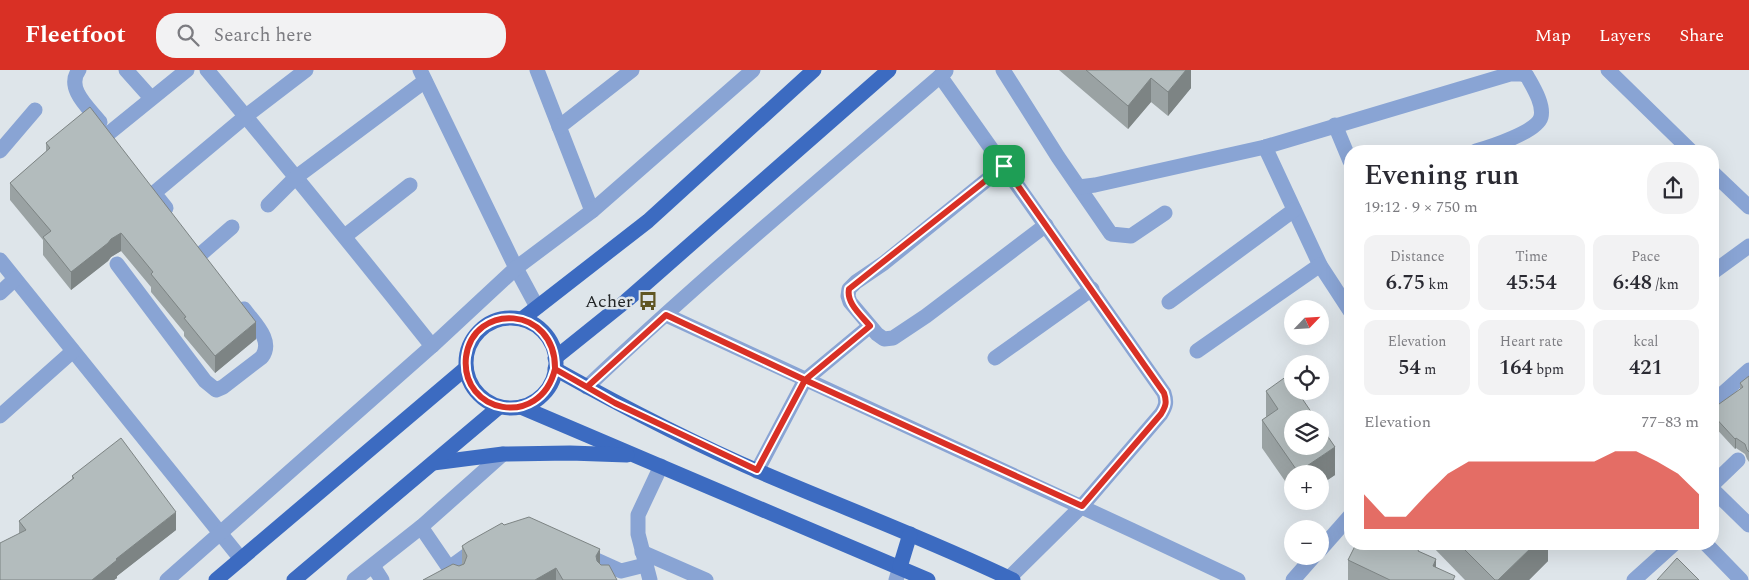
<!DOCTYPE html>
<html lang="en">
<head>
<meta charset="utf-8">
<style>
  :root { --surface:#fff; --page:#f2f2f3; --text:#2b2b33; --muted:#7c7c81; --accent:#d93025 }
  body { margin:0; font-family:Spectral,serif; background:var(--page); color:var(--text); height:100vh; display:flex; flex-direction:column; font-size:19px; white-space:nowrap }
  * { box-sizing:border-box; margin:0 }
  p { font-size:16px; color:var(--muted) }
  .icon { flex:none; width:28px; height:28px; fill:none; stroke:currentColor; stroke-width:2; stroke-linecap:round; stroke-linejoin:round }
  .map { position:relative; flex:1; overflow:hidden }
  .details { position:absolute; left:1344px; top:75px; width:375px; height:405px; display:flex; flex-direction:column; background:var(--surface); border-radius:20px; box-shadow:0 5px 20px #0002 }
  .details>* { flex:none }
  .needle { width:32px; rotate:65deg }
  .tools { position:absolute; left:1284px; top:230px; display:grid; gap:10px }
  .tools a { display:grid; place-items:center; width:45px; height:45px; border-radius:50%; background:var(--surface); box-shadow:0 5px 20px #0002; font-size:25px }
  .pin { position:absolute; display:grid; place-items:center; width:42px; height:42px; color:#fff; margin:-21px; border-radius:10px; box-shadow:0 2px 8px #0006 }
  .round { display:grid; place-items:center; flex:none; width:52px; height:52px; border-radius:20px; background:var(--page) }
  .headline { display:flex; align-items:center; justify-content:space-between; height:85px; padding:0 20px }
  h1 { font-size:28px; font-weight:600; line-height:38px }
  .metrics { display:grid; grid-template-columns:repeat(3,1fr); gap:8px; height:85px; padding:5px 20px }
  .metrics div { display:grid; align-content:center; border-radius:12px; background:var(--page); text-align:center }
  .metrics b { font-size:21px; font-weight:600 }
  .metrics small { font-size:14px; font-weight:400 }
  .metrics p { font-size:14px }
  .chart { height:140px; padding:10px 20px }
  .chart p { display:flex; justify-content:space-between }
  .chart svg { width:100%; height:90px; margin-top:5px; fill:var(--accent); opacity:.7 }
  header { display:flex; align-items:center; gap:30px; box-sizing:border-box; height:70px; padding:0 25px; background:var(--accent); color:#fff }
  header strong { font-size:24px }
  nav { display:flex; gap:28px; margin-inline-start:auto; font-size:18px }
  .search { width:350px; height:45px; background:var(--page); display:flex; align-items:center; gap:12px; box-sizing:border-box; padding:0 18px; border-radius:20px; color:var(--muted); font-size:19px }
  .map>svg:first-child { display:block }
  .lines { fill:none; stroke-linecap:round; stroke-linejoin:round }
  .minor { stroke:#89a4d4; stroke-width:15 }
  .major { stroke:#3c6bc1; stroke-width:15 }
  .wall { fill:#9aa2a3 }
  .shaded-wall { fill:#7d8484 }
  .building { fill:#b3bcbd; stroke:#7d8484 }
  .route-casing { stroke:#fff; stroke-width:10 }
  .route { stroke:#d93025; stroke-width:6 }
  .labels { text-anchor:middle; stroke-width:5; stroke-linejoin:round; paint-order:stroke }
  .poi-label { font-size:18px; fill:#222527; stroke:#dee5ea; text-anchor:end }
</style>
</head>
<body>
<header>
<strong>Fleetfoot</strong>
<div class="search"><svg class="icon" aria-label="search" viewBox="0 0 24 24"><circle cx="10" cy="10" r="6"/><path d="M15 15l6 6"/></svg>Search here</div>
<nav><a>Map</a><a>Layers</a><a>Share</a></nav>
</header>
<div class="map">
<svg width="1749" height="510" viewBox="0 0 1749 510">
  <rect width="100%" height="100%" fill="#dee5ea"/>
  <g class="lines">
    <!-- minor -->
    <g class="minor">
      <path d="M79,0C65,18 89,38 100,52"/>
      <path d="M126,0L151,28"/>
      <path d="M207,0C283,91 358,183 432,276"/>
      <path d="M420,0L516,198L537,237"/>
      <path d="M537,0L592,141"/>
      <path d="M1003,0L1058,87L1111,164L1131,166L1165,143"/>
      <path d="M1608,0L1691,81"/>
      <path d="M940,6L1164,323C1167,332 1166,336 1161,344L1082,436L1009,508"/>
      <path d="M1335,55L1350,91"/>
      <path d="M559,57L632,0"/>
      <path d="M108,64L187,0"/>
      <path d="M1265,77L1320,195L1350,241"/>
      <path d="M0,81L35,40"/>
      <path d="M1004,96L884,193L856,212L849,219L848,226L850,232L877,264L884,269L893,268L926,246L1046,155"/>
      <path d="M1712,102L1749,137"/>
      <path d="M1079,117L1095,115L1265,77L1510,4H1522L1527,6C1533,17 1544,34 1541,47C1537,62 1490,77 1476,81"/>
      <path d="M268,135L295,108L425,11"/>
      <path d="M166,138L154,123L246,46L306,0"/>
      <path d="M345,166L410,115"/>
      <path d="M202,183L232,157"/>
      <path d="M0,190L241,489"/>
      <path d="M117,194L205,311L216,320L223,317L262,287C274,270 254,253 244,239"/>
      <path d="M1712,203L1749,176"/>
      <path d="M0,223L15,209"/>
      <path d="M1169,232L1294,140"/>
      <path d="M666,245C856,334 1048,420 1238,510"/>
      <path d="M1197,281L1320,195"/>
      <path d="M995,288L1092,219"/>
      <path d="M587,317C703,207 826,105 946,1"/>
      <path d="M1712,333L1749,300"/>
      <path d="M0,346L73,281"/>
      <path d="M757,401L805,310L870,256"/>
      <path d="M1712,415L1738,390"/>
      <path d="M1712,419L1749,455"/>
      <path d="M421,457L449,498L478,477"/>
      <path d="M1706,474L1741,510"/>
      <path d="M1320,480L1350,446"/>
      <path d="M642,482L706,510"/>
      <path d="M581,483L621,501L645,495"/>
      <path d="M373,496L382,510"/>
      <path d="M167,510L432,276L516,198L592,141L753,0"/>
      <path d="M354,510L421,457L503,384"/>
      <path d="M650,510L638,464V445L661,396"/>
      <path d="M896,510L900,497"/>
      <path d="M1293,510L1314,486"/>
      <path d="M1634,510L1674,474"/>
    </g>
    <!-- major -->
    <g class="major">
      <circle cx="511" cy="293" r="45"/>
      <path d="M522,249L648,151L814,0"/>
      <path d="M555,288L626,231L889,0"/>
      <path d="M555,299C625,338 698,376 772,407C852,441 934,472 1013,510"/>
      <path d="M521,337L928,510"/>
      <path d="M433,393L503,384L570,383L627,385"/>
      <path d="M900,497L910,464"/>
      <path d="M216,510L466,298"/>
      <path d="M294,510L499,337"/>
    </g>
  </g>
  <!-- wall -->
  <g class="wall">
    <path d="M1059,0H1191V18L1168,46L1151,32L1128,59Z"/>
    <path d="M46,73L256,269L215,303L184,266V262L151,222V217L121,181L111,187L108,191L71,220L43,185V170L10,130V113L46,82Z"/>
    <path d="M1749,306V392L1747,389L1745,384L1736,378L1735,379L1712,354V339L1740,319V313Z"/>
    <path d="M1266,321L1335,405L1320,415V404H1292V421L1262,378V350L1266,347Z"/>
    <path d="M72,406L176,460L117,506V508L114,510H0L19,464V451L72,409Z"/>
    <path d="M504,455L600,494L617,510H423L462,494V476Z"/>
    <path d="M1430,474H1548V491L1529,510H1465Z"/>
    <path d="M1421,482L1436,497L1455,510H1348V490Z"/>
  </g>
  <!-- shaded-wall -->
  <g class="shaded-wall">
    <path d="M1186,0H1191V18L1168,46V22Z"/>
    <path d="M1151,8V32L1128,59V36Z"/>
    <path d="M121,163V181L111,187L108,191L71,220V202L111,169Z"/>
    <path d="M256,252V269L215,303V286Z"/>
    <path d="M1736,368V378L1735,379V369Z"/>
    <path d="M1335,377V405L1320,415V404H1298V402Z"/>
    <path d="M176,442V460L117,506V508L114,510H92L116,489Z"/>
    <path d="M1535,474H1548V491L1529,510H1498Z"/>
    <path d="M600,479V502L596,486Z"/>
    <path d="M1436,489V510L1433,496Z"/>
    <path d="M556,498V510H535Z"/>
  </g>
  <!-- building -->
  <g class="building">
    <path d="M1086,0H1186L1168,22L1151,8L1128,36Z"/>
    <path d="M90,37L256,252L215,286L184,248L186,247L151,204L153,202L121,163L111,169L108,173L71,202L43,167L51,161L10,113L50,78L46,73Z"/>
    <path d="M1287,306L1292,315V321H1297L1316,349H1292V376H1320V355L1335,377L1298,402L1262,350L1278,339L1266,321Z"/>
    <path d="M1749,306V382L1747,380L1745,374L1736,368L1735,369L1712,344V339L1743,317L1740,313Z"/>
    <path d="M121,368L176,442L116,489L117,490L92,510H0V473L26,460L19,451L74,408L72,406Z"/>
    <path d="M529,447L600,479L596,486L597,491L601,495H609L617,510H563L556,498L535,510H423L453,494L459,496L464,494L467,486L462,476L468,472L502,453L504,455Z"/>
    <path d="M1356,474H1421L1418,481L1436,489L1433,496L1455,506L1453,510H1390L1348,490Z"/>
    <path d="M1459,474H1535L1498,510H1495Z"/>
    <path d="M1677,488L1699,510H1657Z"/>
  </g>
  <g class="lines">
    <!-- route casing -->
    <g class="route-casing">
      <path id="route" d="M1004,96L849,219C846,233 861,245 870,256L805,310L666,245L587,317L555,299C556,235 473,232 466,287C460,343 540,360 555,299L615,333L757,400L805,310L1082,436L1161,344C1166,336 1167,332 1164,323L1004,96"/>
    </g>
    <!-- route -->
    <use href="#route" class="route"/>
  </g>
  <!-- icons -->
  <defs>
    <g id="bus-bare" transform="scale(1.5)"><path d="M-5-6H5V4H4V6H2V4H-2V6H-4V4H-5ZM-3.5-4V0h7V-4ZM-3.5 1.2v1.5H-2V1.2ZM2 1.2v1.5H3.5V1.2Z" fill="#605623" stroke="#dee5ea" stroke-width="2.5" paint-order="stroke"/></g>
  </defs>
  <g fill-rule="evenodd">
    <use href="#bus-bare" x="648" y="231"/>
  </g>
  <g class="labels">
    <!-- poi labels -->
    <g class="poi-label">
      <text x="633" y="237">Acher</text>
    </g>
  </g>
</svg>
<div class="tools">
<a><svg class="needle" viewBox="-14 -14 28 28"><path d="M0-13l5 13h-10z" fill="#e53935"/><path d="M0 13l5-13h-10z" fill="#7c7c81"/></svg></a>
<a><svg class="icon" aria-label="locate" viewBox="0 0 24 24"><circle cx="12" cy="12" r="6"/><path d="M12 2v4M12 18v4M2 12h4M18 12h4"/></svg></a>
<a><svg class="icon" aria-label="layers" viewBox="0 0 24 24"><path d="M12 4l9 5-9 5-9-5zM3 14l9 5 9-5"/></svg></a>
<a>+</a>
<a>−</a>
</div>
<div class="pin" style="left:1004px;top:96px;background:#1e9e55"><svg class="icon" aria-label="arrive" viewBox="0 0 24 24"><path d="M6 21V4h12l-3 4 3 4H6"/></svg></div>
<section class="details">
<div class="headline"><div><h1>Evening run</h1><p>19:12 · 9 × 750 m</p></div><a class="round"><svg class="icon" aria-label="share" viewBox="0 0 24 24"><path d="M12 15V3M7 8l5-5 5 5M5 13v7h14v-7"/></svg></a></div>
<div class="metrics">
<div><p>Distance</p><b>6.75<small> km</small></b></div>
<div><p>Time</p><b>45:54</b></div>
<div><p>Pace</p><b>6:48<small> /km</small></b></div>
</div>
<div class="metrics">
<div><p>Elevation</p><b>54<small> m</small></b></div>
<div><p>Heart rate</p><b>164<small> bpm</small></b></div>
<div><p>kcal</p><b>421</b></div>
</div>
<div class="chart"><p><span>Elevation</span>77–83 m</p>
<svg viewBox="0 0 160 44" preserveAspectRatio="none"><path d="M0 44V27L10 38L20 38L30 27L40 17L50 11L60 11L70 11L80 11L90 11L100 11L110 11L120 6L130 6L140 11L150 17L160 27V44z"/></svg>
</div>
</section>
</div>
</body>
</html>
